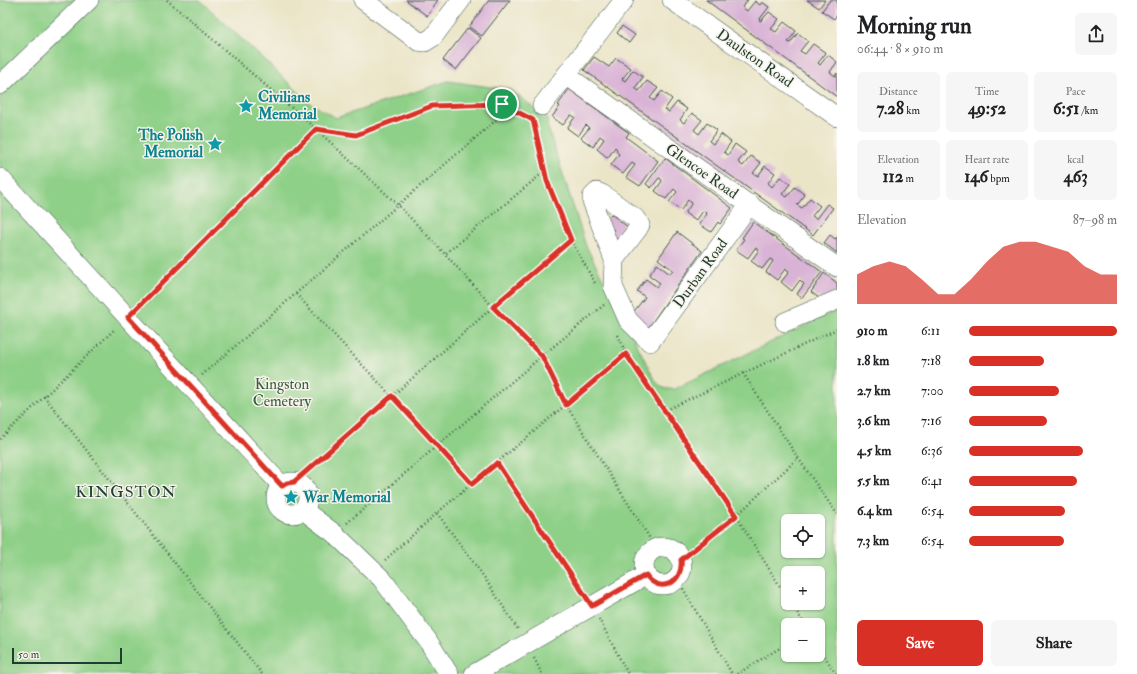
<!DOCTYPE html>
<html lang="en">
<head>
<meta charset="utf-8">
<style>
  :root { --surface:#fff; --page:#f6f6f6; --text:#202124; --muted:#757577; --accent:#d93025 }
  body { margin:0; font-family:"IM FELL Double Pica",serif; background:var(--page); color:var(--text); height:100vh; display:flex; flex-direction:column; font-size:15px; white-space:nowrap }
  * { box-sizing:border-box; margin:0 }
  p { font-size:13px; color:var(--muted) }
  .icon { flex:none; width:22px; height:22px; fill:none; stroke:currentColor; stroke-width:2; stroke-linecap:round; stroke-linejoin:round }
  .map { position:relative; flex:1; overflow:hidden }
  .panel { display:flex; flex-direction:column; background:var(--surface); width:300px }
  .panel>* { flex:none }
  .tools { position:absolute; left:781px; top:514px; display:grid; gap:8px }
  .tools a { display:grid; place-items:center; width:44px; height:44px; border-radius:6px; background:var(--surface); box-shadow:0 1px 3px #0004; font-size:20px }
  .scale { position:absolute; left:12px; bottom:10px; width:110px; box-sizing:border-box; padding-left:4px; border:2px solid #1f3d34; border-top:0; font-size:11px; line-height:14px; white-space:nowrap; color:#1f3d34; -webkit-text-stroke:3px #f7f3e8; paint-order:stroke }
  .pin { position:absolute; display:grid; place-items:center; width:34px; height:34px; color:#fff; margin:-17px; border:2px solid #fff; border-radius:50%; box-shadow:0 1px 4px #0007 }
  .round { display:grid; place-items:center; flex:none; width:42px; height:42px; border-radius:6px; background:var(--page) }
  .overview { display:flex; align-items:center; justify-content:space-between; height:68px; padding:0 20px }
  h1 { font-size:22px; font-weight:700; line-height:30px }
  .metrics { display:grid; grid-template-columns:repeat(3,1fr); gap:6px; height:68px; padding:4px 20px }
  .metrics div { display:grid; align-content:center; border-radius:6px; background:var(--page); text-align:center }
  .metrics b { font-size:17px; font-weight:700 }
  .metrics small { font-size:11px; font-weight:400 }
  .metrics p { font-size:11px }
  .chart { height:112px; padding:8px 20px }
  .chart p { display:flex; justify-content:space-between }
  .chart svg { width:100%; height:72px; margin-top:4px; fill:var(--accent); opacity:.7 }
  .action { display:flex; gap:8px; margin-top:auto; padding:8px 20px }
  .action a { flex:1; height:46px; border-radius:6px; background:var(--accent); color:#fff; font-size:16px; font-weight:700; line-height:46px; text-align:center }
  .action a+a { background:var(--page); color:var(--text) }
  ul { padding:0 20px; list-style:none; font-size:13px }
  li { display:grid; grid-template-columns:64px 48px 1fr; align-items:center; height:30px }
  li i { height:10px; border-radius:5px; background:var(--accent) }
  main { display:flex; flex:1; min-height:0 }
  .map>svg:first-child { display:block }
  .green { fill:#8fd088; stroke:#57865e; fill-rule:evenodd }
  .building { fill:#d9b3d6 }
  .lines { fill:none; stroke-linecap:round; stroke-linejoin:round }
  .minor-casing { stroke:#3e564a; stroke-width:20 }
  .path { stroke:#3e564a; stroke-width:2.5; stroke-dasharray:1 3; stroke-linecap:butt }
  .minor { stroke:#fff; stroke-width:19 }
  .route-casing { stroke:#fff; stroke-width:8 }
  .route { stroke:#d93025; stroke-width:5 }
  .labels { text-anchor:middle; stroke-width:3; stroke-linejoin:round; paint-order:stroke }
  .street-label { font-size:15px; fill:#1f3d34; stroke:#f7f3e8 }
  .culture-label { font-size:15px; font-weight:bold; fill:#0d838f; stroke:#f7f3e8; text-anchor:start }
  .park-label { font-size:15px; fill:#355a45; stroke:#f7f3e8 }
  .neighbourhood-label { font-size:16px; letter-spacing:1px; fill:#1f3d34; stroke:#f7f3e8 }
</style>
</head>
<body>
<main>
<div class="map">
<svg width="837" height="674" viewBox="0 0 837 674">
  <rect width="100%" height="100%" fill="#f7f3e8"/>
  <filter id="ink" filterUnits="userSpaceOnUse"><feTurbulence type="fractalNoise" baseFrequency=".025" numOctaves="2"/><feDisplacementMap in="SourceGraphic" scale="8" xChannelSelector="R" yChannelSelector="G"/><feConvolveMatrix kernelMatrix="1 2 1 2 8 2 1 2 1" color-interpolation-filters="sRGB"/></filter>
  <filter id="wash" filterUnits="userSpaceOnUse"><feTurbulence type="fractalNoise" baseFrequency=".012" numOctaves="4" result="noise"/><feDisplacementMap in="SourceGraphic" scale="16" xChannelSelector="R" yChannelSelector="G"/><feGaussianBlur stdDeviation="0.9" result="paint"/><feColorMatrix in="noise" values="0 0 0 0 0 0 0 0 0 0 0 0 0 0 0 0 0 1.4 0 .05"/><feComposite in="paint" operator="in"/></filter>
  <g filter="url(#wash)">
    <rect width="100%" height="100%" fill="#ebe5c8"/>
    <!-- green -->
    <path class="green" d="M0,0H200L310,103L336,118L448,81L511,90L548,119L547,125L586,246L653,376C659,386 661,390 675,389L837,310V674H0ZM788,521H818V551H788ZM788,573H818V603H788ZM788,625H818V655H788Z"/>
    <g id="blocks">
      <!-- building -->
      <g class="building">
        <path d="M406,0H438L427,16Z"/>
        <path d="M489,0H510L482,36L469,27Z"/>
        <path d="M706,0H748L742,7L747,11L755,1L760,5L762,2L769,7L759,20L761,21L769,12L779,19L771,29L773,30L776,32L784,22L796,31L788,42L790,43L798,33L808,41L800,51L805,54L813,44L826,53L818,63L820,65L828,55L837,62L830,72L835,76L837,73V97Z"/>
        <path d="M807,0H825L819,8Z"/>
        <path d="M830,0H837V15L834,19L822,11Z"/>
        <path d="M622,26L635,35L629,43L617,33Z"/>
        <path d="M468,28L481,38L456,70L443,60Z"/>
        <path d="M594,57L609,67L616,58L631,68L622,79L625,81L633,70L643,77L635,88L639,91L647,81L658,88L650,98L654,101L662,91L672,99L665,109L669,112L677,102L687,109L680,120L684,123L692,113L702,120L694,130L699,134L707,123L717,130L709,141L713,144L721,134L731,142L724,152L728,155L735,144L746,152L738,162L740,164L743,166L751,156L761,163L753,173L758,176L765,166L775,173L768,183L772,187L780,177L785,180L790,184L782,194L787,197L795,187L805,195L797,205L802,208L810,198L820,206L812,216L816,219L827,204L833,208L813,235L584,70Z"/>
        <path d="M569,89L629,133L626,137L658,161L640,186L626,177L635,165L632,163L623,174L611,165L619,154L616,151L617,149L615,147L608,158L597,149L604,139L600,136L593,147L581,138L589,128L586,125L578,136L567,128L575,117L571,115L563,125L552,117L560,106L558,105Z"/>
        <path d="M665,158L732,208L720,224L718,222L711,232L699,224L707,214L705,212L703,211L696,221L685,213L692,203L688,200L681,210L669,202L677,192L674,189L666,199L655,191L662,181L661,179L659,178L651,188L646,184Z"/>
        <path d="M611,214L629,228L620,241L611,234L614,230L605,223Z"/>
        <path d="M753,222L822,272L802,298L797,294L804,284L800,280L792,291L781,282L789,272L785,269L777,280L766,272L773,261L772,260L770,259L762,269L751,261L759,250L755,248L748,258L736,250L744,239L742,238Z"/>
        <path d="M677,232L702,251L646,331L629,318L645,297L637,291L646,279L657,287L660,283L649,275L657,264L670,274L673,270L658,259Z"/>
        <path d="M830,235L835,239L837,237V253L824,243Z"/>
        <path d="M824,273L837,283V291L823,301L811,292Z"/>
      </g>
    </g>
  </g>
  <g filter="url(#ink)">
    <use href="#blocks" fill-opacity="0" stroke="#3e564a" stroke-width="1"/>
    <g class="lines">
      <!-- minor casing -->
      <g class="minor-casing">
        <g id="minor">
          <path d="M363,0L418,41L425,42L433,37L461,0"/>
          <path d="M672,0L837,117"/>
          <path d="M566,75L837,267"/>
          <path d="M0,85L89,0"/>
          <path d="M542,106L624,0"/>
          <path d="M0,178L282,486"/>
          <path d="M614,260L592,201V197L597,192L602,194L635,218L640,225L637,230L614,260L613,286L628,320L650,342L750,204"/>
          <path d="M785,322L837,300"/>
          <circle cx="292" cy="498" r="16"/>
          <path d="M303,510L335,534L382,579L428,641L449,674"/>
          <circle cx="663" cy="566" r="19"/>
          <path d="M474,674L646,575"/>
        </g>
      </g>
      <!-- path -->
      <g class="path">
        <path d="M167,0L316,129L356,135L432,106L502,104L533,121L547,181L571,240L493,307L543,355L566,405L656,548"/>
        <path d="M571,240L596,285"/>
        <path d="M296,294L438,446L472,484"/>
        <path d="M139,306L316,129L398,205L445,254"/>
        <path d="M618,335L626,354"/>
        <path d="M743,373L798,458L736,516L664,411L837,329"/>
        <path d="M202,375L510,108"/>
        <path d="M44,396L262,674"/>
        <path d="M0,439L115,329"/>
        <path d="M798,458L837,514"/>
        <path d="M497,463L584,593"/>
        <path d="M296,481L493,307L445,254L545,171"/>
        <path d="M437,513L482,574L519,631"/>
        <path d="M347,523L543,355L604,305"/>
        <path d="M385,560L437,513L626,354L664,411"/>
        <path d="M681,560L736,516L788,599"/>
        <path d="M677,578L732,674"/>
        <path d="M791,603L805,625"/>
        <path d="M599,619L628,674"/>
        <path d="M818,646L836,674"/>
        <path d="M534,658L542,674"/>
        <path d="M737,674L788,643"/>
      </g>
      <!-- minor -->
      <use href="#minor" class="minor"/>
    </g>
  </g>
  <g class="lines" filter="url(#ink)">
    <!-- route casing -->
    <g class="route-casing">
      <path id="route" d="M502,104L533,120L547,181L571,240L493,307L542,356L566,405L626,354L736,516L681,560C684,583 659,595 646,575L592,606L497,463L472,484L392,396L294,482L287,483L282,486L128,317L316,129L356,135L432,106Z"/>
    </g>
    <!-- route -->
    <use href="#route" class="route"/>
  </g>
  <!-- icons -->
  <defs>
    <g id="sight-bare" transform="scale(1.2)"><path d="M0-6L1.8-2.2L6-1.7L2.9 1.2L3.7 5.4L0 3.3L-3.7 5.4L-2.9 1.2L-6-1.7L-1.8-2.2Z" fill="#0f9aa8" stroke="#f7f3e8" stroke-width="2.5" paint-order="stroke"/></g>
  </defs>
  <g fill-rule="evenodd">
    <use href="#sight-bare" x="246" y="106"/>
    <use href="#sight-bare" x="215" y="144"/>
    <use href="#sight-bare" x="291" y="497"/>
  </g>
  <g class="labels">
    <!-- street labels -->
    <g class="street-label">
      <text transform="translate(755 58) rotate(35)" y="5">Daulston Road</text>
      <text transform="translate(702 171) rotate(35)" y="5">Glencoe Road</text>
      <text transform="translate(700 273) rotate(-54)" y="5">Durban Road</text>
    </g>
    <!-- culture labels -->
    <g class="culture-label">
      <text x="258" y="102">Civilians<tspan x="258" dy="17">Memorial</tspan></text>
      <text x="203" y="140" text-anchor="end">The Polish<tspan x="203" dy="17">Memorial</tspan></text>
      <text x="303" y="502">War Memorial</text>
    </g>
    <!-- park labels -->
    <g class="park-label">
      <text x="282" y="389">Kingston<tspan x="282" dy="17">Cemetery</tspan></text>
    </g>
    <!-- neighbourhood labels -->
    <g class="neighbourhood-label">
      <text x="126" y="497">KINGSTON</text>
    </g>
  </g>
</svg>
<div class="tools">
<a><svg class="icon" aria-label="locate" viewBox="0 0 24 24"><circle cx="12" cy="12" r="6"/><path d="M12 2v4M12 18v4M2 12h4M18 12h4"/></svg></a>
<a>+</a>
<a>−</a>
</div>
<div class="scale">50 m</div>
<div class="pin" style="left:502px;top:104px;background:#1e9e55"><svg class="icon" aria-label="arrive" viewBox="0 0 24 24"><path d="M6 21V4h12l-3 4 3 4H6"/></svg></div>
</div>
<section class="panel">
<div class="overview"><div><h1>Morning run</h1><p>06:44 · 8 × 910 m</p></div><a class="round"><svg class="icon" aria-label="share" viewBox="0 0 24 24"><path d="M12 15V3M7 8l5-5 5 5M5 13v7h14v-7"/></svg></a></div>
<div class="metrics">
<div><p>Distance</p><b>7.28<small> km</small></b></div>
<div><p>Time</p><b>49:52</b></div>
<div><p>Pace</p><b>6:51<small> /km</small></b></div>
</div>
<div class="metrics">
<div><p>Elevation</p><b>112<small> m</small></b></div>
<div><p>Heart rate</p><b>146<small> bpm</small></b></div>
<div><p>kcal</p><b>463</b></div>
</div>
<div class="chart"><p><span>Elevation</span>87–98 m</p>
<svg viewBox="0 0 160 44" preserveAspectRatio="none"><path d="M0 44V26L10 21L20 18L30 21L40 29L50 38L60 38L70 29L80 18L90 9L100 6L110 6L120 9L130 12L140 21L150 26L160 26V44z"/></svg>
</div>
<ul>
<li><b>910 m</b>6:11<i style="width:100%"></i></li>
<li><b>1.8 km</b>7:18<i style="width:51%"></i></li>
<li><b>2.7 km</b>7:00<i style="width:61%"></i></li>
<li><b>3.6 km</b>7:16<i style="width:53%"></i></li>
<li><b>4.5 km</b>6:36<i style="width:77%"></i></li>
<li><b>5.5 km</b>6:41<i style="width:73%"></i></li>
<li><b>6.4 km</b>6:54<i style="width:65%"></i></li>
<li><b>7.3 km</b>6:54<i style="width:64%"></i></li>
</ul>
<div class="action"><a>Save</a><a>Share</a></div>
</section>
</main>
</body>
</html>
